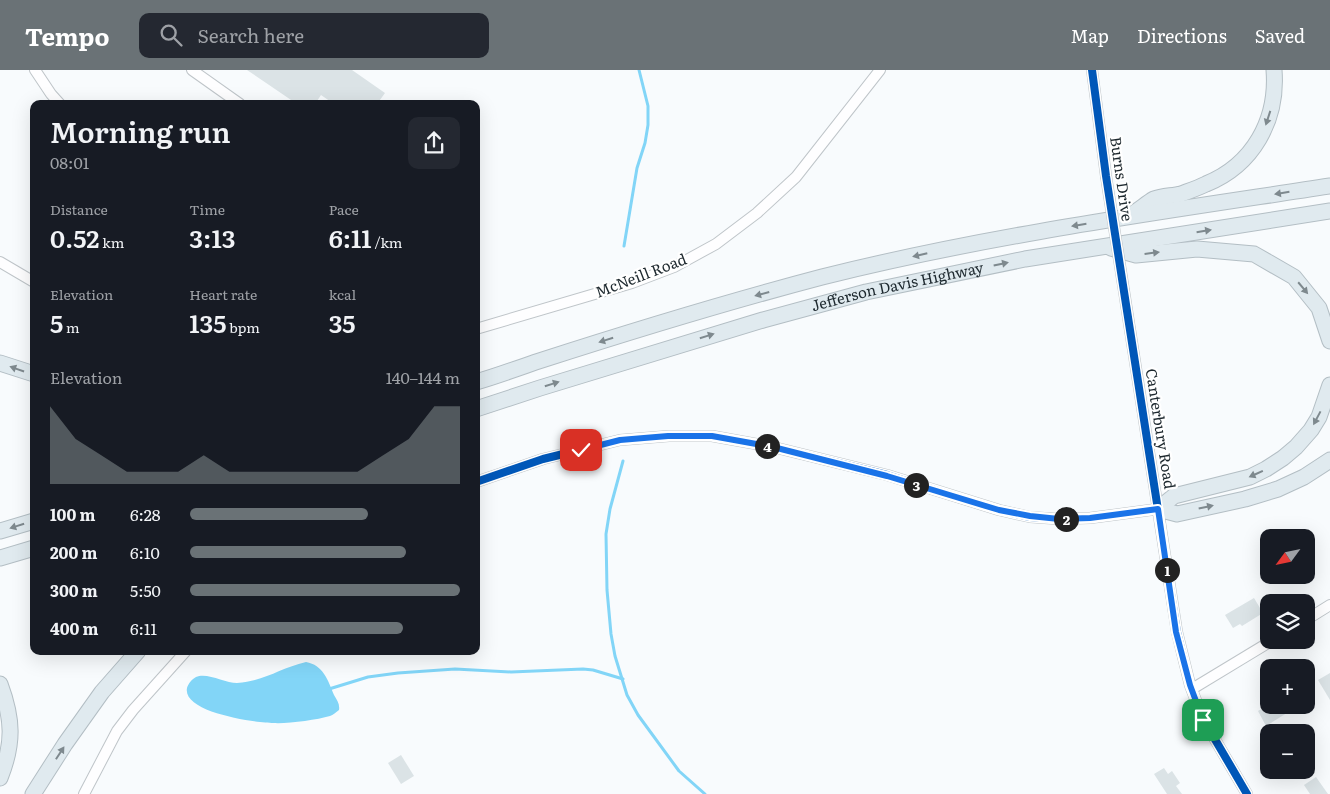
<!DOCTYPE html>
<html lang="en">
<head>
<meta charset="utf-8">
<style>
  :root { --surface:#171b24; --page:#242831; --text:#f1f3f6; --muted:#9ea1a6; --accent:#6a7276 }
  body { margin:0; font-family:Literata,serif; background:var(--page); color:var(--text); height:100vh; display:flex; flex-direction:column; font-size:19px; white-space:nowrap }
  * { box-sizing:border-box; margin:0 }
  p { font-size:16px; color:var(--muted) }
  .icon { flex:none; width:28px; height:28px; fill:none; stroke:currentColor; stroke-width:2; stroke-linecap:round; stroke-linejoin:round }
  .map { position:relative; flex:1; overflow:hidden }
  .details { position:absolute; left:30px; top:30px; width:450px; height:555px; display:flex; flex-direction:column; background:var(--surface); border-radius:10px; box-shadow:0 5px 20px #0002 }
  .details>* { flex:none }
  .needle { width:32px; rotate:237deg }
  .fabs { position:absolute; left:1260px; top:459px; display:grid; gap:10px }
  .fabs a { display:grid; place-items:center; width:55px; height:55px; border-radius:10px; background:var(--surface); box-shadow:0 5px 20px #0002; font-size:25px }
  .pin { position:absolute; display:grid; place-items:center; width:42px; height:42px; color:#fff; margin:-21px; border-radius:10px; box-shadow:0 2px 8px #0006 }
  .km { position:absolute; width:25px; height:25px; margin:-12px; border-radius:50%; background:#222; color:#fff; font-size:14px; line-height:25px; text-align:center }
  .round { display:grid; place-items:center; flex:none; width:52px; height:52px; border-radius:10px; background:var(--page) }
  .head { display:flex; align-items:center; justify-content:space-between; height:85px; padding:0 20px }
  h1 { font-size:28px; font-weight:600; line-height:38px }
  .stats { display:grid; grid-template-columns:repeat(3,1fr); gap:8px; height:85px; padding:5px 20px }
  .stats div { display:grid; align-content:center }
  .stats b { font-size:25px; font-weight:600 }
  .stats small { font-size:14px; font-weight:400 }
  .stats p { font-size:14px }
  .chart { height:140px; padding:10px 20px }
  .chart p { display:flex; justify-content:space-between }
  .chart svg { width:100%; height:90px; margin-top:5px; fill:var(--accent); opacity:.7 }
  ul { padding:0 20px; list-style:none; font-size:16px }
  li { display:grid; grid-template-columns:80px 60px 1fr; align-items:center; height:38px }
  li i { height:12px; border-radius:6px; background:var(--accent) }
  header { display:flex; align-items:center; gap:30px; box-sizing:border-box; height:70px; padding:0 25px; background:var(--accent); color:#fff }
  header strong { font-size:24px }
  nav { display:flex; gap:28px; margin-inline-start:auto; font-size:18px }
  .search { width:350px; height:45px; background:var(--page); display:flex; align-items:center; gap:12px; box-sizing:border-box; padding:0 18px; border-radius:10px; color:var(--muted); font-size:19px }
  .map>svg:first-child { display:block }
  .water { fill:#82d5f7 }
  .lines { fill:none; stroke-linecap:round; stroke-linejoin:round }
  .stream { stroke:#82d5f7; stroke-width:3 }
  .building { fill:#dbe3e6 }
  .minor-casing { stroke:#bfc5c9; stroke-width:12 }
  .highway-casing { stroke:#b3bec4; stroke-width:17 }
  .minor { stroke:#fefeff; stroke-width:10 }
  .highway { stroke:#e0eaef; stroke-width:15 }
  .minor-bridge-casing { stroke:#bfc5c9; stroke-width:12; stroke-linecap:butt }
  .minor-bridge { stroke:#fefeff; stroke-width:10 }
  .cycleway-casing { stroke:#fff; stroke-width:11 }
  .cycleway { stroke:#0057b8; stroke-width:8 }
  .oneway { fill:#7e898e }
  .route-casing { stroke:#fff; stroke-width:10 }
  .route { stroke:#1a73e8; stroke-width:6 }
  .labels { text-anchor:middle; stroke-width:4.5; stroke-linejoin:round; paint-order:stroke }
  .street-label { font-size:15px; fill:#1d282e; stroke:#fff }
</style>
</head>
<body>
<header>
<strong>Tempo</strong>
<div class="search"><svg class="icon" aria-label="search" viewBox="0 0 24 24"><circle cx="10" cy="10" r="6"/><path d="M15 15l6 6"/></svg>Search here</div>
<nav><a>Map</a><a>Directions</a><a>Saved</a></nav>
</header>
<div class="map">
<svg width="1330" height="724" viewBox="0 0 1330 724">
  <rect width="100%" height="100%" fill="#f8fbfd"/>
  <!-- water -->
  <path class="water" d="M306,592C323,595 328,610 334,625C337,630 340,634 339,640C336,642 333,645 330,646C316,650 287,654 273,653C257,653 182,643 187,618C188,614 192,609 196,607C207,602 225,613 237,613C265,611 280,598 306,592Z"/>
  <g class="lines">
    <!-- stream -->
    <g class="stream">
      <path d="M624,176L637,98L645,73L648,55V36L639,0"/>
      <path d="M623,391L610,439L606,464L607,520L611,564L615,586L627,625L638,645L679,701L705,724"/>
      <path d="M329,619L368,607L398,603L455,599L511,602L583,599L593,600L623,609"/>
    </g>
  </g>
  <!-- building -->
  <g class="building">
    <path d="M247,0H352L385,23L377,34H334L321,25L315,34H297Z"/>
    <path d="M1254,528L1263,543L1242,556L1240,554L1233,558L1225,545Z"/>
    <path d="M1330,603V630L1318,610Z"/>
    <path d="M1268,635H1286L1290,641L1266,656L1258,641Z"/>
    <path d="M401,685L414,706L401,714L388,693Z"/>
    <path d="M1164,698L1168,704L1172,701L1180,713L1176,716L1182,724H1167L1154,704Z"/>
    <path d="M1316,707L1328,724H1310L1304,715Z"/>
  </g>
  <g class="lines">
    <!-- minor casing -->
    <g class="minor-casing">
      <g id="minor">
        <path d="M35,0L51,24L60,34"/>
        <path d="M192,0L240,34"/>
        <path d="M1092,0L1106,106"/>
        <path d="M0,192L34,212"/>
        <path d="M1124,221L1177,562L1190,615L1203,649L1247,724"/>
        <path d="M476,259L632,213L674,197L716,174L757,143L796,107L880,0"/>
        <path d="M476,412L543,389L620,370L669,366H712L773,377L887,405L999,440L1030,447L1059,449L1090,448L1158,439"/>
        <path d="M1306,550L1330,535"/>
        <path d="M1192,619L1273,570"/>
        <path d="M84,724L117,661L133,640L186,581"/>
      </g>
    </g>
    <!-- highway casing -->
    <g class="highway-casing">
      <g id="highway">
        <path d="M1132,144C1139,140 1147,133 1154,129C1162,126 1172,126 1181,124C1189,121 1198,118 1206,114C1253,95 1278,50 1274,0"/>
        <path d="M1111,178L1136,185L1197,179L1254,184L1294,207L1319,238L1330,271"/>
        <path d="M0,293L34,304"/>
        <path d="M476,312C497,306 518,298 539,291C632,261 727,232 822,207C989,165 1160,142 1330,116"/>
        <path id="s1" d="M476,339L540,318L763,250L866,222L1025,189L1330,141"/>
        <path d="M1158,439L1174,426L1250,407L1266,399L1283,388L1296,377L1311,360L1319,347L1330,315"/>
        <path d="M1158,439L1177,444L1245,429L1278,419L1304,407L1330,390"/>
        <path d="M0,461L34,451"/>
        <path d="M0,488L34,478"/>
        <path d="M0,614C13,649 14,673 0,708"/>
        <path d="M33,724L65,674L102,622L138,581"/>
      </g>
    </g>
    <!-- minor -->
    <use href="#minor" class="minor"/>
    <!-- highway -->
    <use href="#highway" class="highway"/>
    <!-- minor-bridge casing -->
    <g class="minor-bridge-casing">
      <path id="minor-bridge" d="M1106,106L1124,221"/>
    </g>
    <!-- minor-bridge -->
    <use href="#minor-bridge" class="minor-bridge"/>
    <!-- cycleway casing -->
    <g class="cycleway-casing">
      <g id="cycleway">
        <path d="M1092,0L1106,106L1177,562L1190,615L1203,649L1247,724"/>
        <path d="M476,412L543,389L620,370L669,366H712L773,377L887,405L999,440L1030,447L1059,449L1090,448L1158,439"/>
      </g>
    </g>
    <!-- cycleway -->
    <use href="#cycleway" class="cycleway"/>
  </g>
  <!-- one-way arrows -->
  <defs><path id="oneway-solid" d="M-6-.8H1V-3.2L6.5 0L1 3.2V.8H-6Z" transform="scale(1.25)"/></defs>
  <g class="oneway">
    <use href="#oneway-solid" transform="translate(1268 48) rotate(108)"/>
    <use href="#oneway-solid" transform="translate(1282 123) rotate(171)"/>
    <use href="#oneway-solid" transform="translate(1079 155) rotate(171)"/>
    <use href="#oneway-solid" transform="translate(1204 161) rotate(-9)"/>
    <use href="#oneway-solid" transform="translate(1152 183) rotate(-7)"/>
    <use href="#oneway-solid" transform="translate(920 185) rotate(167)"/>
    <use href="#oneway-solid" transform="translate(1001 194) rotate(-12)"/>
    <use href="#oneway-solid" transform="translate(1303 218) rotate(50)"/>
    <use href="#oneway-solid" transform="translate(762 224) rotate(165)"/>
    <use href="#oneway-solid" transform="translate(707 266) rotate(-17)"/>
    <use href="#oneway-solid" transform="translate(606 270) rotate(163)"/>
    <use href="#oneway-solid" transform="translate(17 299) rotate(-161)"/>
    <use href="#oneway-solid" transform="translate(552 314) rotate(-17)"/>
    <use href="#oneway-solid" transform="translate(1317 348) rotate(118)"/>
    <use href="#oneway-solid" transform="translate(1256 404) rotate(156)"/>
    <use href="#oneway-solid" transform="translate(1206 437) rotate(-12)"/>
    <use href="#oneway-solid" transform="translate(17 456) rotate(162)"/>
    <use href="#oneway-solid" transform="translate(60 683) rotate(-57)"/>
  </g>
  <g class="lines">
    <!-- route casing -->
    <g class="route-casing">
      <path id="route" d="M581,380L620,370L668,366H712L773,377L887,406L999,440L1030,446L1059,449L1090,448L1158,439L1176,562L1190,615L1203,650"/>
    </g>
    <!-- route -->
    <use href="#route" class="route"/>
  </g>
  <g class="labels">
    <!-- street labels -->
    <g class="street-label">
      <text transform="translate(1121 109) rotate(82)" y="5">Burns Drive</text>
      <text transform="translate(641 206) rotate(-21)" y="5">McNeill Road</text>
      <text dy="5" stroke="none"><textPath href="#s1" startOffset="439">Jefferson Davis Highway</textPath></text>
      <text transform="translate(1160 359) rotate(81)" y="5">Canterbury Road</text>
    </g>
  </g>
</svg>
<div class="fabs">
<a><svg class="needle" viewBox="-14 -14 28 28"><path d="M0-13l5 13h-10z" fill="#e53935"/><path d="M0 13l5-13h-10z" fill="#9ea1a6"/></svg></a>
<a><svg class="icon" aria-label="layers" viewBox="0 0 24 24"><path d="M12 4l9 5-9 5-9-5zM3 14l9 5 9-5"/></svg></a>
<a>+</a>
<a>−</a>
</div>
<div class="pin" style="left:1203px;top:650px;background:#1e9e55"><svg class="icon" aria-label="arrive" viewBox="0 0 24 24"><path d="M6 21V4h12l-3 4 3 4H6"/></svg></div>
<div class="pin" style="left:581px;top:380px;background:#d93025"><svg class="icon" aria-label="check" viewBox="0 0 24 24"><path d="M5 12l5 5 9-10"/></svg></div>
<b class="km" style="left:1167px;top:500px">1</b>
<b class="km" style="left:1066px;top:449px">2</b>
<b class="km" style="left:916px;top:415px">3</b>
<b class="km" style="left:767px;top:376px">4</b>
<section class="details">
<div class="head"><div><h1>Morning run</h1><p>08:01</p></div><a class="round"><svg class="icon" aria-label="share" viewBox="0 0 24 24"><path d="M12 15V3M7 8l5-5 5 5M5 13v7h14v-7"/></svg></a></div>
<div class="stats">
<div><p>Distance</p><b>0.52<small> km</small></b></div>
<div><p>Time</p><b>3:13</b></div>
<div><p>Pace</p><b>6:11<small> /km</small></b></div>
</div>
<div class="stats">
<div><p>Elevation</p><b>5<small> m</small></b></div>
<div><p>Heart rate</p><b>135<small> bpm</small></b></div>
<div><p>kcal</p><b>35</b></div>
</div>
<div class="chart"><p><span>Elevation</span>140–144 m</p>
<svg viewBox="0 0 160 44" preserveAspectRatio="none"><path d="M0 44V6L10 22L20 30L30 38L40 38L50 38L60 30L70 38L80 38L90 38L100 38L110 38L120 38L130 30L140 22L150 6L160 6V44z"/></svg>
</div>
<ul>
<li><b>100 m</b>6:28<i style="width:66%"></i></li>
<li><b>200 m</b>6:10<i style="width:80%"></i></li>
<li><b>300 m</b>5:50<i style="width:100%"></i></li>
<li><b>400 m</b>6:11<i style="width:79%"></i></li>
</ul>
</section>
</div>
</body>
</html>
